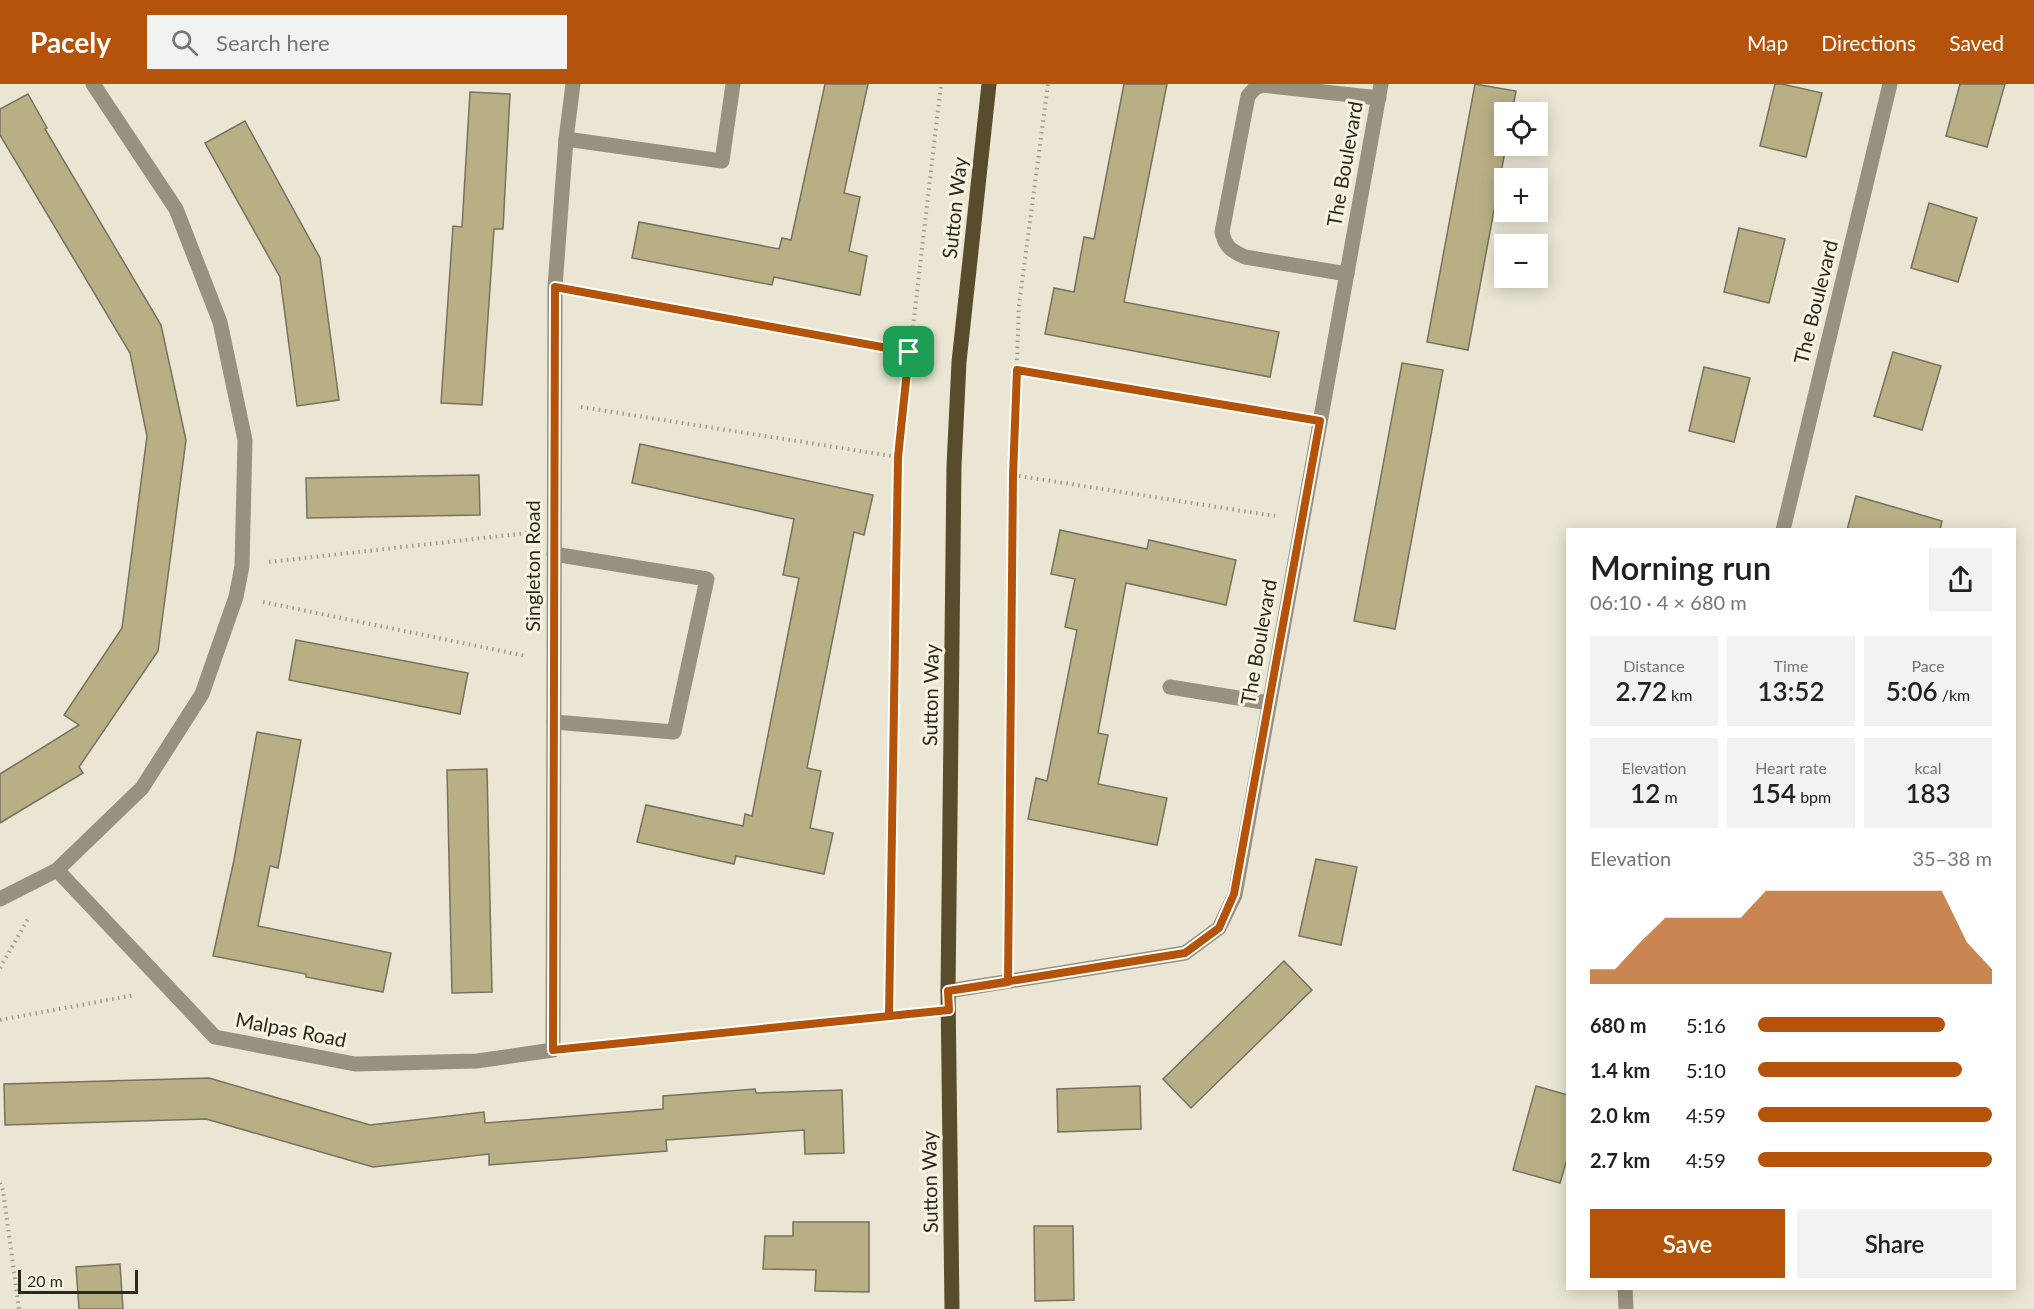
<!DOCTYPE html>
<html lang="en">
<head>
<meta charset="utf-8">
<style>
  :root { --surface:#fff; --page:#f2f2f2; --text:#202124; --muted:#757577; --accent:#b45309 }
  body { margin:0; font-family:Lato,sans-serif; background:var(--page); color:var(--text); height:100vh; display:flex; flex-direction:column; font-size:22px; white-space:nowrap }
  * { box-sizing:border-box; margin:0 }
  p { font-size:20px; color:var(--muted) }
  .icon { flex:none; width:33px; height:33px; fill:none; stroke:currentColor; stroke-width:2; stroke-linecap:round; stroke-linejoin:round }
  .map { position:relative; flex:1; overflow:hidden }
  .panel { position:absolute; left:1566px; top:444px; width:450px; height:762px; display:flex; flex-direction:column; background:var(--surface); border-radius:0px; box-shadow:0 3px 15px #0003 }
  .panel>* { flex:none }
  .fabs { position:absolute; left:1494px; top:18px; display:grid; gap:12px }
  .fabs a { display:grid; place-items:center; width:54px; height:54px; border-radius:0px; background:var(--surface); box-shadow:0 3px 15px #0003; font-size:30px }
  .scale { position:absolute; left:18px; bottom:15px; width:120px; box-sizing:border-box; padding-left:6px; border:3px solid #2a2821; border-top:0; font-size:16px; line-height:21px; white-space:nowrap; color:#2a2821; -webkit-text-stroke:4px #f7f3e0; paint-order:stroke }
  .pin { position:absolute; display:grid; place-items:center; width:51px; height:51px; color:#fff; margin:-26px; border-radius:12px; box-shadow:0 3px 9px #0006 }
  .round { display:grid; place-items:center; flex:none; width:63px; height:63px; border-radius:0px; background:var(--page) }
  .headline { display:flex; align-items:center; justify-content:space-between; height:102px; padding:0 24px }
  h1 { font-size:33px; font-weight:600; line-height:45px }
  .figures { display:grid; grid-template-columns:repeat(3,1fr); gap:9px; height:102px; padding:6px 24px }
  .figures div { display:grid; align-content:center; border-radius:0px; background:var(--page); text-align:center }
  .figures b { font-size:26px; font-weight:600 }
  .figures small { font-size:16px; font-weight:400 }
  .figures p { font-size:16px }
  .chart { height:168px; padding:12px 24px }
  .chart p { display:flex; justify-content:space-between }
  .chart svg { width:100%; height:108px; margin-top:6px; fill:var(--accent); opacity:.7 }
  .button { display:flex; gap:12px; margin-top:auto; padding:12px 24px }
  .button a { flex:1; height:69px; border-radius:0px; background:var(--accent); color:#fff; font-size:24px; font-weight:600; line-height:69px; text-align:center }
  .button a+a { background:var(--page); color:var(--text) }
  ul { padding:0 24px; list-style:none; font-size:20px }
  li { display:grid; grid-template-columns:96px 72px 1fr; align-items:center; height:45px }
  li i { height:15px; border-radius:8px; background:var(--accent) }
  header { display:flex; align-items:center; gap:36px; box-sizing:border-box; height:84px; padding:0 30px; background:var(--accent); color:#fff }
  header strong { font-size:28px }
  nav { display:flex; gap:33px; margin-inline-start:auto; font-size:21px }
  .search { width:420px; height:54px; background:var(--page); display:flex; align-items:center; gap:15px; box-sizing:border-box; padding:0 21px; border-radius:0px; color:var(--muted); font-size:22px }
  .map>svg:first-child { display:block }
  .building { fill:#b9af84; stroke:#767261; stroke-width:1.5 }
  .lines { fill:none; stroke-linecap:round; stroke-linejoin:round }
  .path { stroke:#a09d8e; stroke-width:4; stroke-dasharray:1.5 4.5; stroke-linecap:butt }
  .minor { stroke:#98917f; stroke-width:15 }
  .major { stroke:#594c2c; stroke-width:15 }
  .route-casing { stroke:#fff; stroke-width:12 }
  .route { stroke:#b45309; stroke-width:8 }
  .labels { text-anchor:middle; stroke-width:6; stroke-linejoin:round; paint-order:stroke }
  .street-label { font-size:20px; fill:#2a2821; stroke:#f7f3e0 }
</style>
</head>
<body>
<header>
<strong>Pacely</strong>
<div class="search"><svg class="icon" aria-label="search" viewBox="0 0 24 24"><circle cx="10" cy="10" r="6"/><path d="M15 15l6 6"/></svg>Search here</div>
<nav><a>Map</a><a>Directions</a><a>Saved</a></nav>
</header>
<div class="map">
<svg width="2034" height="1225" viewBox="0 0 2034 1225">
  <rect width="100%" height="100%" fill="#eae6d3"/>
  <!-- building -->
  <g class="building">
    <path d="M825,0H868L844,109L860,113L849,167L867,172L860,211L774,193L772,201L632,174L639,138L779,165L782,154L791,156Z"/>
    <path d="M1124,0H1167L1124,218L1279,248L1270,293L1045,250L1054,204L1074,208L1084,153L1094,155Z"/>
    <path d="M1475,0L1516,7L1512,28H1504L1506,62L1468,266L1427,258Z"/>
    <path d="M1775,0H1782L1822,9L1806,73L1760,62Z"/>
    <path d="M1960,0H2005L1987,63L1946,52Z"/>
    <path d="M470,8L510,10L503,145H494L482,321L441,319L453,142L462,143Z"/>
    <path d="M28,10L47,44L45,45L161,241L186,356L158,567L79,683L83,689L0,739V690L79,641L64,631L122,544L147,352L130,269L0,51V25Z"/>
    <path d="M245,37L320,174L339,316L297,322L280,193L205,59Z"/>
    <path d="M1929,119L1977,134L1958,198L1911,184Z"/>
    <path d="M1739,144L1785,155L1769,219L1724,208Z"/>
    <path d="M1893,268L1941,282L1922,346L1874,332Z"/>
    <path d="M1402,279L1443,286L1395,545L1354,537Z"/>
    <path d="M1704,283L1750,294L1734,358L1689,347Z"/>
    <path d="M640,360L873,411L864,451L854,448L807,684L821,687L810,744L833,749L824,790L736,772L734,780L637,758L646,721L743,742L745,730L752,732L799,494L783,491L794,435L632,399Z"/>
    <path d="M479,391L480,431L307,434L306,394Z"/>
    <path d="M1856,412L1942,437L1940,446H1847Z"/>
    <path d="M1060,446L1147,465L1149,456L1236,476L1226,521L1126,499L1098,649L1108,651L1098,700L1167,714L1157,761L1028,735L1036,694L1047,697L1077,546L1065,543L1075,495L1051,490Z"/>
    <path d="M296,556L468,589L460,630L289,596Z"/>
    <path d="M257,648L301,656L278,784L270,782L258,842L391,869L383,908L306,893V890L213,872L234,776Z"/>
    <path d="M487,685L492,908L452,909L447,686Z"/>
    <path d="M1316,775L1357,783L1341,861L1299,852Z"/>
    <path d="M1284,877L1312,906L1191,1024L1163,995Z"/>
    <path d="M209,994L370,1041L484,1028L485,1039L663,1025V1012L755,1005L756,1009L842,1006L844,1069L805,1070L804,1046L666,1056L667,1067L489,1081V1070L373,1083L206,1035L5,1041L4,1000Z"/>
    <path d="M1140,1002L1141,1045L1058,1048L1057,1005Z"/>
    <path d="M1536,1002L1568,1011V1072L1560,1099L1513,1086Z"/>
    <path d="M793,1138H869V1208L815,1207L816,1186L763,1185L765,1152H793Z"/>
    <path d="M1034,1142H1073L1074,1216L1035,1217Z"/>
    <path d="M120,1180L123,1225H79L76,1183Z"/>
  </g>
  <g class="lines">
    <!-- path -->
    <g class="path">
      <path d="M582,208L909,268"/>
      <path d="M1017,286L1293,332"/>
      <path d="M581,323L898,373"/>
      <path d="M1013,391L1275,432"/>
      <path d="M269,478L527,449"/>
      <path d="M263,518L526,572"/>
      <path d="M1008,870L1013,391L1019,221L1048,0"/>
      <path d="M0,884L29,833"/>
      <path d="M889,932L898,373L941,0"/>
      <path d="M0,936L135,911"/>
      <path d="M580,963L921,929"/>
      <path d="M0,1099L3,1106L19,1225"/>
    </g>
    <!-- minor -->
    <g class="minor">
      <path d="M566,55L722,77L733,0"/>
      <path d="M1347,190L1245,173C1232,167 1225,163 1222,148L1248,12L1255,4L1262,1L1379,14"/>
      <path d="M1783,446L1890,0"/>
      <path d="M1170,603L1269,619"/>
      <path d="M554,638L674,648L707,495L554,470"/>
      <path d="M57,786L215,953L355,980L477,977L553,966L555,203L566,55L573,0"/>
      <path d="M0,815L57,786L142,704L202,610L236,513L242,482L245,356L220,238L176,125L93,0"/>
      <path d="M948,907L1185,869L1219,844L1235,811L1381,0"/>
      <path d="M1625,1204L1626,1225"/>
    </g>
    <!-- major -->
    <path class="major" d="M952,1225L948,907L954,382L959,278L989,0"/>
  </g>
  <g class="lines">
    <!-- route casing -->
    <g class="route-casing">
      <path id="route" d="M909,268L898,373L889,932L949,926L948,907L1185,869L1219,844L1234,810L1320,337L1017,286L1013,392L1008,898L948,907L949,926L553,966L555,203L909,268"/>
    </g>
    <!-- route -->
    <use href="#route" class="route"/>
  </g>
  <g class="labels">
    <!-- street labels -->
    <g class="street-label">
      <text transform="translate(1345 80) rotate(-80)" y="7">The Boulevard</text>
      <text transform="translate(955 124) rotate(-84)" y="7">Sutton Way</text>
      <text transform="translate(1816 218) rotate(-76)" y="7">The Boulevard</text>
      <text transform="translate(533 482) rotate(-90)" y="7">Singleton Road</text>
      <text transform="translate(1259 558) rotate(-80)" y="7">The Boulevard</text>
      <text transform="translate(931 611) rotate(-89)" y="7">Sutton Way</text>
      <text transform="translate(291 946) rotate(11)" y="7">Malpas Road</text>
      <text transform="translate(930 1098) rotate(-91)" y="7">Sutton Way</text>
    </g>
  </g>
</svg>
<div class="fabs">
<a><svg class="icon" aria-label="locate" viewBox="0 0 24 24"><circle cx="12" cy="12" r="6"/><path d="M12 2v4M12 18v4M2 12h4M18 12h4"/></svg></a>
<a>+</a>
<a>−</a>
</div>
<div class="scale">20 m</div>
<div class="pin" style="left:909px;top:268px;background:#1e9e55"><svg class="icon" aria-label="arrive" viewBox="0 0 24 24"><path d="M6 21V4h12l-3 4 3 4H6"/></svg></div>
<section class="panel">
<div class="headline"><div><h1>Morning run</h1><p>06:10 · 4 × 680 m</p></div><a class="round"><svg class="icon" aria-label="share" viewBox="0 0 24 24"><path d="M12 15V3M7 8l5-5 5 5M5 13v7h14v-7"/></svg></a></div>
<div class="figures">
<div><p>Distance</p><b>2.72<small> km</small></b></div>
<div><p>Time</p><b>13:52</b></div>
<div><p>Pace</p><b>5:06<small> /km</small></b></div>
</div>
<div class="figures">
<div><p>Elevation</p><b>12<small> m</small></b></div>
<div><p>Heart rate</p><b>154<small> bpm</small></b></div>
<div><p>kcal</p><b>183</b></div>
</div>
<div class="chart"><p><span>Elevation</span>35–38 m</p>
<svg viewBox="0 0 160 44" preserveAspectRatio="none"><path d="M0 44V38L10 38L20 27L30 17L40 17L50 17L60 17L70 6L80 6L90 6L100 6L110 6L120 6L130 6L140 6L150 27L160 38V44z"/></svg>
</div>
<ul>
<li><b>680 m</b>5:16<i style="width:80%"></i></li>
<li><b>1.4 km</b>5:10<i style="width:87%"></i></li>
<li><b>2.0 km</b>4:59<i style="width:100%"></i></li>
<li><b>2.7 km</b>4:59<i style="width:100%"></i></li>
</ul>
<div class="button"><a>Save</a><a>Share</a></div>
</section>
</div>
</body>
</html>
